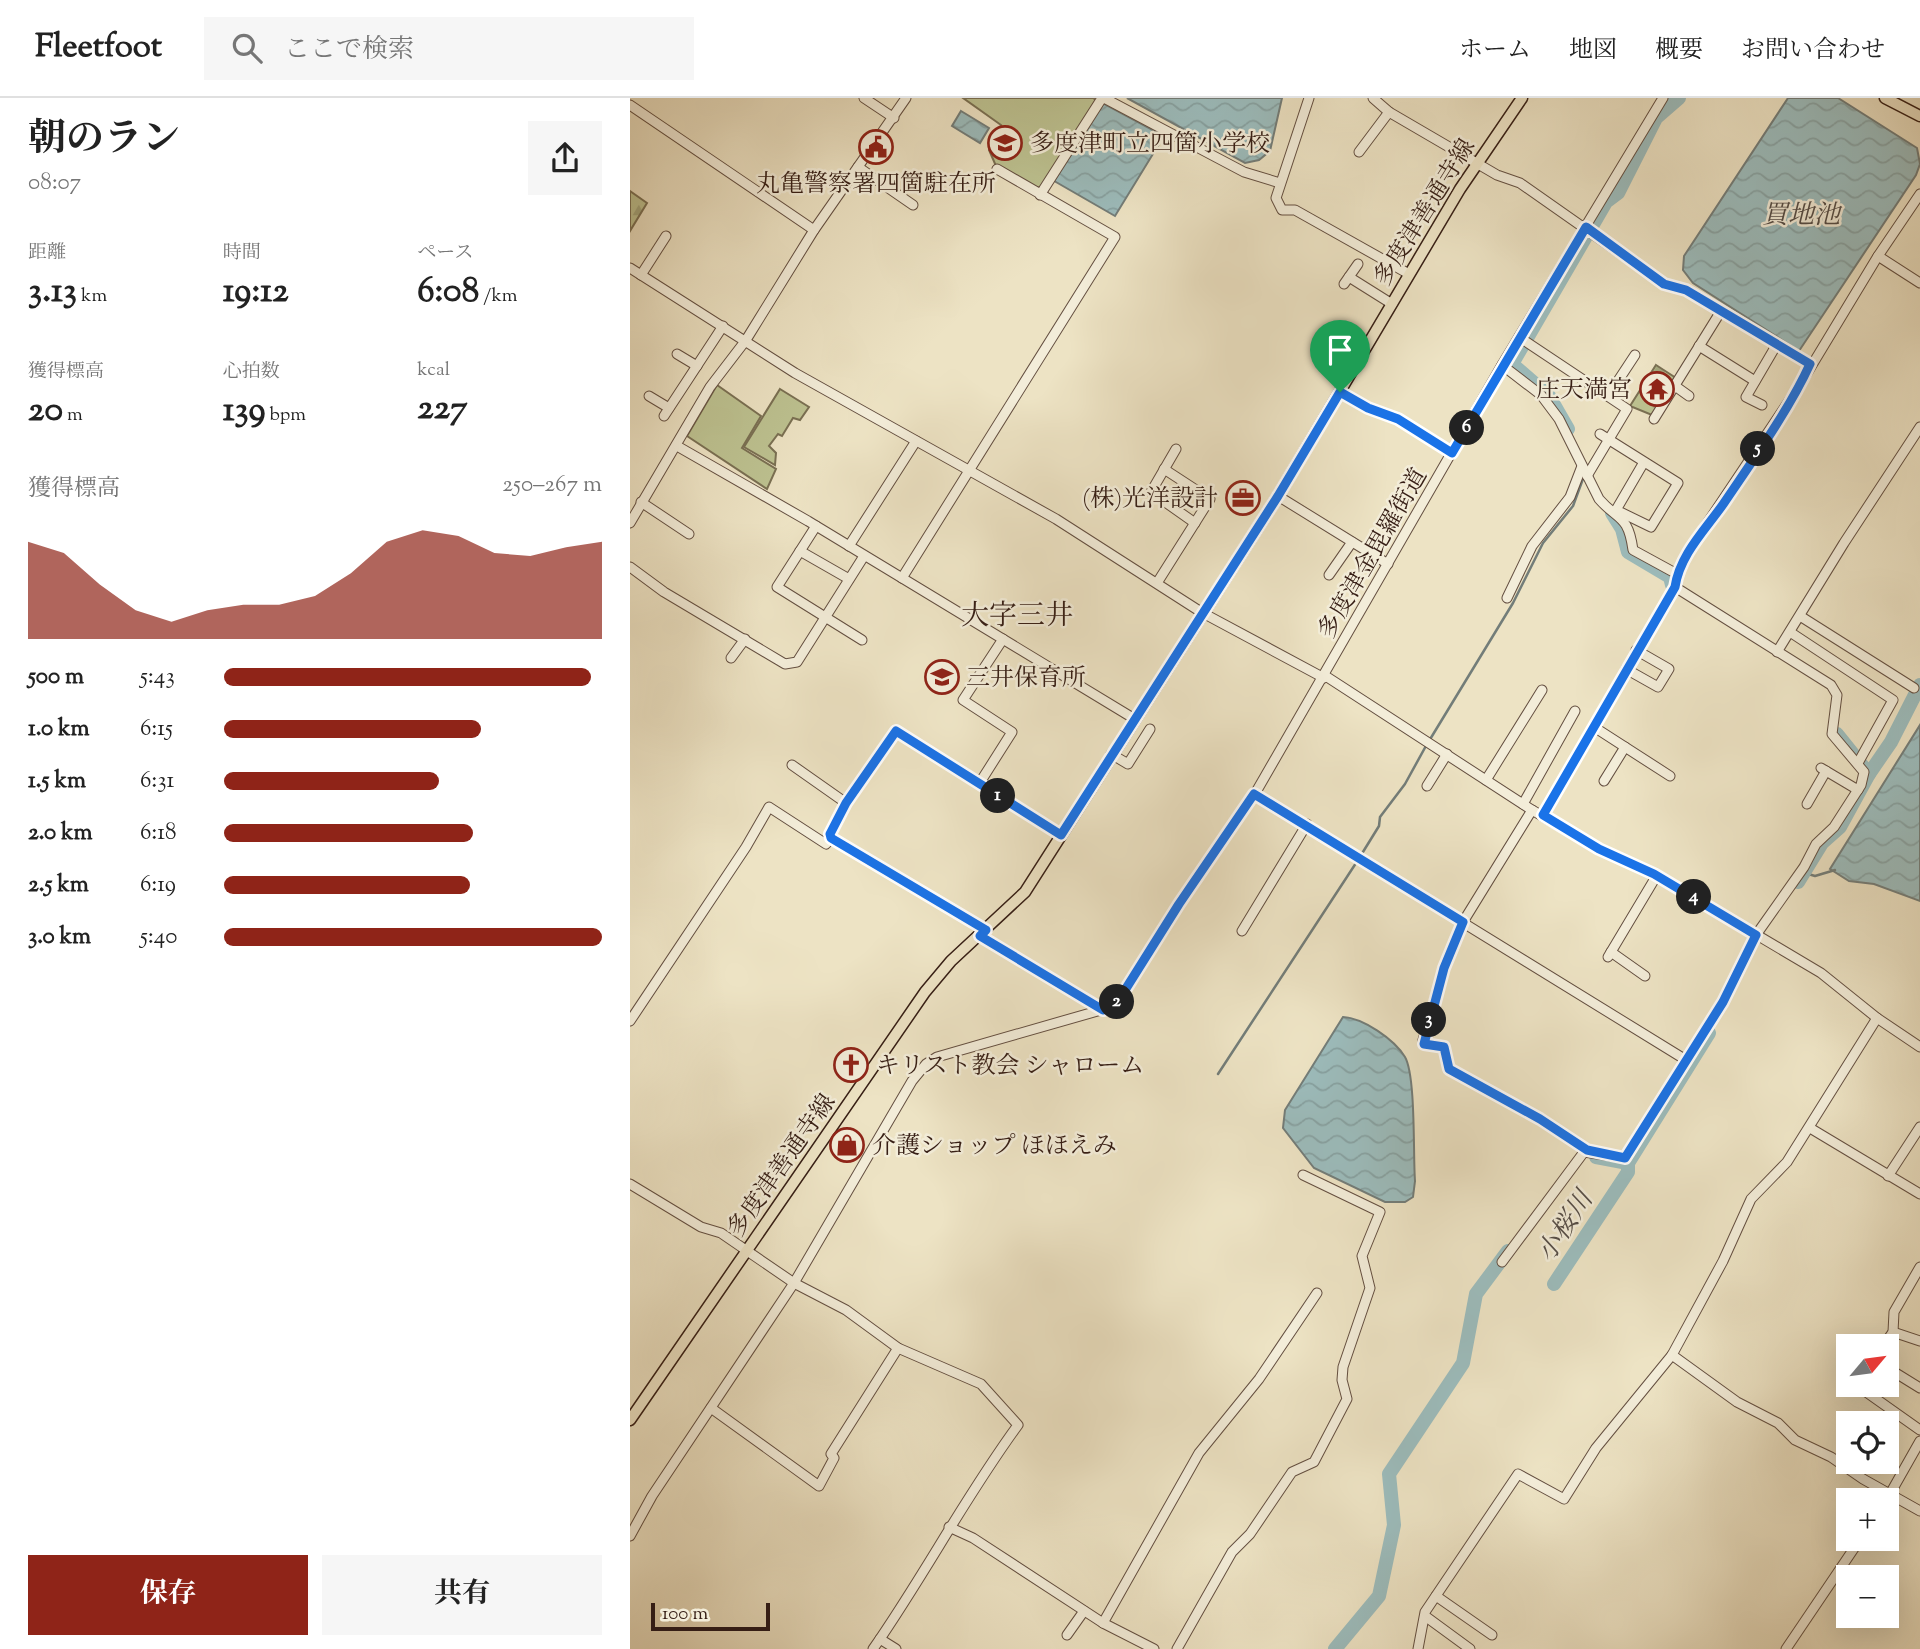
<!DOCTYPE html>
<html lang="ja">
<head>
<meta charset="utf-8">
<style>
  :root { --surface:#fff; --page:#f6f6f6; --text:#222; --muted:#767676; --line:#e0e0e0; --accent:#8f2418 }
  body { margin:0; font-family:"Sorts Mill Goudy","Noto Serif JP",serif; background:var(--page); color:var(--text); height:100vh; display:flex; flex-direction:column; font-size:26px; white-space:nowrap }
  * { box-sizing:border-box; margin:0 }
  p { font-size:23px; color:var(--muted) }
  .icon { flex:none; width:38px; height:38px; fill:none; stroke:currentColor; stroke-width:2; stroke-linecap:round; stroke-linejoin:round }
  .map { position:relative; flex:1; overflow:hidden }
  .panel { display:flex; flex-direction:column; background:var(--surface); width:630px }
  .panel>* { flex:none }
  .needle { width:46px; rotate:61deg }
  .buttons { position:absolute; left:1206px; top:1236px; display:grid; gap:14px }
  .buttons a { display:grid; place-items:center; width:63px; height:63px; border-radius:0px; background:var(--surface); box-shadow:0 7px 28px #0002; font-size:35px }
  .scale { position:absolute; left:21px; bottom:18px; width:119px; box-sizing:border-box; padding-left:7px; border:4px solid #361e15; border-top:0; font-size:19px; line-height:24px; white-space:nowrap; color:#361e15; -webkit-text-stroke:5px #f3edd9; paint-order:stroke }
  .pin { position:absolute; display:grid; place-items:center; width:60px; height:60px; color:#fff; margin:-72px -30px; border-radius:50% 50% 50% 0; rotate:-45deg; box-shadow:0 0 7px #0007 }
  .pin .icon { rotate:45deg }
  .km { position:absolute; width:35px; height:35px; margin:-18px; border-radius:50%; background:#222; color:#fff; font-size:19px; line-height:35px; text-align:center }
  .round { display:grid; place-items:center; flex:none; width:74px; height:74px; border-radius:0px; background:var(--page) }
  .headline { display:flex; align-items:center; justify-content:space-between; height:119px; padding:0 28px }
  h1 { font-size:38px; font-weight:700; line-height:52px }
  .stats { display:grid; grid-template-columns:repeat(3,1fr); gap:10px; height:119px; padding:7px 28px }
  .stats div { display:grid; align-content:center }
  .stats b { font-size:35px; font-weight:700 }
  .stats small { font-size:19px; font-weight:400 }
  .stats p { font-size:19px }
  .chart { height:196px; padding:14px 28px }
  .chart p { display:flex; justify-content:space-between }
  .chart svg { width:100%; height:126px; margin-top:7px; fill:var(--accent); opacity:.7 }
  .primary-button { display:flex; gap:14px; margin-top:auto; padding:14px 28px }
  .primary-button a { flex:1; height:80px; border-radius:0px; background:var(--accent); color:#fff; font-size:28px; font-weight:700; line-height:80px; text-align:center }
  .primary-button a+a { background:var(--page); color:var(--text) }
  ul { padding:0 28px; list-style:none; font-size:23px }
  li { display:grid; grid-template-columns:112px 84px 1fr; align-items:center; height:52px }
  li i { height:18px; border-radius:9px; background:var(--accent) }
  header { display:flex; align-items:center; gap:42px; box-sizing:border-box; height:98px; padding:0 35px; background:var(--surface); border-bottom:2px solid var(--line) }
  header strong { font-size:33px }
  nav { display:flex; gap:38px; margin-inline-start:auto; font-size:24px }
  .search { width:490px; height:63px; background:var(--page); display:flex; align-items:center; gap:18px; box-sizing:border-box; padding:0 24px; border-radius:0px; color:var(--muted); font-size:26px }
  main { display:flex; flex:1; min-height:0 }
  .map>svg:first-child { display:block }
  .grass { fill:#bdc291; stroke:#7a7053; stroke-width:2 }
  .forest { fill:url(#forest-firs); stroke:#7a7053; stroke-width:2 }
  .water { fill:url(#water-waves); stroke:#737d79; stroke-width:2 }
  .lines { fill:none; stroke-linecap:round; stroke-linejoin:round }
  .stream { stroke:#737d79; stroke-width:2.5 }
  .river { stroke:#9cbcbc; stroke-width:14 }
  .minor-casing { stroke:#644f41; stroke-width:11 }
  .major-casing { stroke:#361e15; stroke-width:13 }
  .minor { stroke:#f3edd9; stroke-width:9 }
  .major { stroke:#ede3c4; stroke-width:10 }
  .route-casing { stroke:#fff; stroke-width:14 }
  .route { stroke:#1a73e8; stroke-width:9 }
  .labels { text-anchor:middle; stroke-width:5; stroke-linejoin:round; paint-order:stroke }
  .poi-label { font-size:24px; fill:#361e15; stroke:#f3edd9; text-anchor:start }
  .street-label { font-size:24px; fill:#361e15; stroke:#f3edd9 }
  .water-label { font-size:26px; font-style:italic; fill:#554d47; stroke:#f3edd9 }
  .quarter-label { font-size:28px; fill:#361e15; stroke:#f3edd9 }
</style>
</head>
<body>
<header>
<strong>Fleetfoot</strong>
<div class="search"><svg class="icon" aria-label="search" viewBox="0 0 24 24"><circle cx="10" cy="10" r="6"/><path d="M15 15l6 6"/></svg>ここで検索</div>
<nav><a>ホーム</a><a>地図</a><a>概要</a><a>お問い合わせ</a></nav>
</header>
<main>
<section class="panel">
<div class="headline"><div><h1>朝のラン</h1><p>08:07</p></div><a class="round"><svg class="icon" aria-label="share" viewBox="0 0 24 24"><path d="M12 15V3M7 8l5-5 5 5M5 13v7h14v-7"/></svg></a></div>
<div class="stats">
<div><p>距離</p><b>3.13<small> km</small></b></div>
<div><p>時間</p><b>19:12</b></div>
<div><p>ペース</p><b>6:08<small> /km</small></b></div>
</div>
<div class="stats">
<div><p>獲得標高</p><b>20<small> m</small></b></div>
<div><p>心拍数</p><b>139<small> bpm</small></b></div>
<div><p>kcal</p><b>227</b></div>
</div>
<div class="chart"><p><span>獲得標高</span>250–267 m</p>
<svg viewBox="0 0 160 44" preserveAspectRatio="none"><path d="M0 44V10L10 14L20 25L30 34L40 38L50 34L60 32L70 32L80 29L90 21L100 10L110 6L120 8L130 14L140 15L150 12L160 10V44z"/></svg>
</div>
<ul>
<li><b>500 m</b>5:43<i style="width:97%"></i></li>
<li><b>1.0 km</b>6:15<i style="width:68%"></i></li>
<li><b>1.5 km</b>6:31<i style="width:57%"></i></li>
<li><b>2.0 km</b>6:18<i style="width:66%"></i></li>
<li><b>2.5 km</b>6:19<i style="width:65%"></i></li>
<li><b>3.0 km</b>5:40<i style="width:100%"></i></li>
</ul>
<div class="primary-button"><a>保存</a><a>共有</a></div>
</section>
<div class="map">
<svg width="1290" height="1551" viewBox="0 0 1290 1551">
  <defs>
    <pattern id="forest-firs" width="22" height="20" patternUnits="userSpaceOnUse" patternTransform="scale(1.75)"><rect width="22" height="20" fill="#bdc291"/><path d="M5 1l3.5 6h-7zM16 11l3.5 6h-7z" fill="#a3a67c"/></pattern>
    <pattern id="water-waves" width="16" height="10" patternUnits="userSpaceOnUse" patternTransform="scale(1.75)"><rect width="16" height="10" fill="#9cbcbc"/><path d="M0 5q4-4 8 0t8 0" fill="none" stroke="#87a1a1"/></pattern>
  </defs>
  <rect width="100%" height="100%" fill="#ede3c4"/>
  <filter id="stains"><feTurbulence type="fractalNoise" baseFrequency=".00286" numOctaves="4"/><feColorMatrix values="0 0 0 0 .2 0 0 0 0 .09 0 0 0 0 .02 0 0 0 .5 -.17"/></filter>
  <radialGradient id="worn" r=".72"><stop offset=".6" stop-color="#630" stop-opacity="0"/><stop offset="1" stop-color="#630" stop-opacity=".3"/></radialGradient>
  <!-- grass -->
  <g class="grass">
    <path d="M333,0H463L466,2L411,89L403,91L366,68L359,52L371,27Z"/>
    <path d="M87,287L131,318L112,350L146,371L137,391L57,338Z"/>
    <path d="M150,291L179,309L170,322L163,320L152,338L148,336L139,348L146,355L145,367L114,349Z"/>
  </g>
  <!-- forest -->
  <g class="forest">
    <path d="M0,93L17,105L0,133Z"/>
    <path d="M1026,267L1046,280L1022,317L1000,308Z"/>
  </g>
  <!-- water -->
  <g class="water">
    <path d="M497,0H652L640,53L629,62L615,65Z"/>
    <path d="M1158,0H1208L1287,50L1290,66L1286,77L1169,253L1063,185L1053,172L1054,158Z"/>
    <path d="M469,3L534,38L485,118L419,80Z"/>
    <path d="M331,13L359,30L350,45L322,28Z"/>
    <path d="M1290,627V803L1244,786L1219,783L1200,771Z"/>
    <path d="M713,919C733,920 764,941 775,959C786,978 783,1058 785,1083L783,1099L775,1104H755L684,1070L653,1030L655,1012Z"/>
  </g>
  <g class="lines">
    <!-- stream -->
    <g class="stream">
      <path d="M799,643L883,505L913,445L943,408L954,378"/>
      <path d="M1175,775L1185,778L1205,772"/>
      <path d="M588,976L728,762L749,728L750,719L775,686L797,646"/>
    </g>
    <!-- river -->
    <g class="river">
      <path d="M938,331L919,298L882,266L976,104L988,95L1026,20L1049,0"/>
      <path d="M982,415L992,431L998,454L1040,479L1042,487"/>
      <path d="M1239,676L1261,644L1290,587"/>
      <path d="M1168,784L1192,745L1210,729L1239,676L1207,636"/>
      <path d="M966,1059L998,1065"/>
      <path d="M924,1186L998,1074V1065L1079,935"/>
      <path d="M705,1551L749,1498L764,1427L759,1376L833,1265L846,1196L878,1153"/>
    </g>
    <!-- minor casing -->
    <g class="minor-casing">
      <g id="minor">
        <path d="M234,0L264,20"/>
        <path d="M474,0L614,74L650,85"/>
        <path d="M679,0L646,100L652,112H665L779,176"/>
        <path d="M743,0L759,14L867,77L890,85L1034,186L1056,192L1180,266"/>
        <path d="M0,7L184,132"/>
        <path d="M729,54L759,14"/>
        <path d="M228,69L283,107"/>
        <path d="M1290,96L1248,158L1290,185"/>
        <path d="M410,97L472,0"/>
        <path d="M0,170L165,275L426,421L571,514L694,580"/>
        <path d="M11,177L36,138"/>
        <path d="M719,179L762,206"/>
        <path d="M714,186L728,166"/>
        <path d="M889,239L997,311L957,378"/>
        <path d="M1069,248L1125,283"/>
        <path d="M47,256L67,268"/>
        <path d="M872,267L911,297L929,321L969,401C988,423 998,416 1003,452L1047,476"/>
        <path d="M1045,288L1059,298"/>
        <path d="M710,294L738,310L768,321L823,355"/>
        <path d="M19,298L39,310"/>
        <path d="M978,298L1005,257"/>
        <path d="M1132,307L1116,299L1147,246"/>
        <path d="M34,318L93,228"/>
        <path d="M1024,321L1091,213"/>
        <path d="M970,336L1048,385L1021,429L986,412L1014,364"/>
        <path d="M47,348L178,423L503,620"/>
        <path d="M546,351L521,394L565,425"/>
        <path d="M648,398L758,466"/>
        <path d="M11,404L59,436"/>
        <path d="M0,425L80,289L116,242L184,132L276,0"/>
        <path d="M186,428L147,489L232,542"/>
        <path d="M219,448L286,343"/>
        <path d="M170,453L219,481"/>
        <path d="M0,469L34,494L155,566L167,564L234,458"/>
        <path d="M699,477L722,444"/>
        <path d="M272,480L485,139L367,71"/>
        <path d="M527,485L580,401L534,371"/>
        <path d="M877,500L902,448L940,399L952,368"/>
        <path d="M1170,518L1284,590"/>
        <path d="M1160,534L1263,602L1228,665"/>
        <path d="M1147,554L1214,445L1290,329"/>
        <path d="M101,560L115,541"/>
        <path d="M996,571L1028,589L1039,571L1006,552"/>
        <path d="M694,577L902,712L969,751L1024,776L1191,875L1247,920L1290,949"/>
        <path d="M964,629L1040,678"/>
        <path d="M481,656L498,666L520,631"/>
        <path d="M162,667L216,705"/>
        <path d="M1191,670L1228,692"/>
        <path d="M856,682L912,592"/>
        <path d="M974,683L995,649"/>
        <path d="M349,686L382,634L333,602L373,541"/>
        <path d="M797,688L817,656"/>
        <path d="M624,696L1056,962"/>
        <path d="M893,706L945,613"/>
        <path d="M1177,706L1196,673"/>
        <path d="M902,712L833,824L814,870L793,942L794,946L814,949L819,971L910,1021L957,1052"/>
        <path d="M913,717L1045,489L1047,476L1058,454L1173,282L1248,158"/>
        <path d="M201,740L200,736L216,705L266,633L431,737"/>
        <path d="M612,833L677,726"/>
        <path d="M350,838L473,912"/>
        <path d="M981,854L1015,878"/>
        <path d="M978,859L1027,777"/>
        <path d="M0,923L116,749L139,709L196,746L201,740L356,832"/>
        <path d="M1180,1030L1290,1096"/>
        <path d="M1258,1078L1290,1029"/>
        <path d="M0,1086L71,1129L91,1135L164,1185L216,1212L268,1250L351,1286L388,1327C335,1399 294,1478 243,1551"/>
        <path d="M872,1164L954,1054L995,1060L1093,904L1126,837L1174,769L1186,746L1204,729L1231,687L1234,674L1202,636L1207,597L1201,587L1045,489"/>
        <path d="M1263,1234L1290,1243"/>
        <path d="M1253,1248L1263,1234L1264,1214L1290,1169"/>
        <path d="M1042,1257L1107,1304L1148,1325L1165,1342L1201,1359L1233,1381L1290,1413"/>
        <path d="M1256,1269L1290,1290"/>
        <path d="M1236,1286L1232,1291L1290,1332"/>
        <path d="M81,1310L189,1388L204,1360L201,1356L268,1250"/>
        <path d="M1256,1403L1290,1343"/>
        <path d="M319,1429L343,1440L473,1525L524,1551"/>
        <path d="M0,1438L22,1398L164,1185L282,983L296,966L307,959L485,908L549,806L626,694L872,267L1033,0"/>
        <path d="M806,1498L862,1537"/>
        <path d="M795,1518L840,1551"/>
        <path d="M473,1525L569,1355L629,1281L687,1195"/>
        <path d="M437,1537L454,1513"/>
        <path d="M250,1541L266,1551"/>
        <path d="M547,1551L602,1454L620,1436L662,1374L684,1364L717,1301L712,1282L713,1269L740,1190L732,1158L750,1114L673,1077"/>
        <path d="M788,1551L795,1514L888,1376L934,1401L966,1350L1042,1257L1093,1163L1121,1101L1157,1064L1247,920"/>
        <path d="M1156,1551L1231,1440"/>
      </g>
    </g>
    <!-- major casing -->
    <g class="major-casing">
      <g id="major">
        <path d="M1255,0L1290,18"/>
        <path d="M0,1322L295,894L321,863L395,794L648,398L830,91L892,0"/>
      </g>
    </g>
    <!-- minor -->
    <use href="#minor" class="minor"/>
    <!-- major -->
    <use href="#major" class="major"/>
  </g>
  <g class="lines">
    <!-- route casing -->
    <g class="route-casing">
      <path id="route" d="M956,129L1034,186L1056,192L1180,266C1159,312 1123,362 1094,405C1076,431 1050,456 1045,489L913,717L969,751L1024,776L1126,837L1093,904L995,1060L957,1052L910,1021L819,971L814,949L794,946L814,870L833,824L624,696L549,806L485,908L473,912L350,838L356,832L201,740L200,736L216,705L266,633L431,737L648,398L710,294L738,310L768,321L822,355Z"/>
    </g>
    <!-- route -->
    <use href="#route" class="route"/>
  </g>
  <!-- icons -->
  <defs>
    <g id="school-ring" transform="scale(1.75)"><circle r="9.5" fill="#f3edd9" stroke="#8f2418" stroke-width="1.5"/><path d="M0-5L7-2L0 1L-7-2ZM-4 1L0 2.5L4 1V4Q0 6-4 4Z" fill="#8f2418"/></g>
    <g id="civic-ring" transform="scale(1.75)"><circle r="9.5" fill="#f3edd9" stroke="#8f2418" stroke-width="1.5"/><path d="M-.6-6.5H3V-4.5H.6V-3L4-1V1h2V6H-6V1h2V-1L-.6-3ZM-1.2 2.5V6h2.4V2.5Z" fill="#8f2418"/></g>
    <g id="temple-ring" transform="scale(1.75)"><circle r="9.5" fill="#f3edd9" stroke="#8f2418" stroke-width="1.5"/><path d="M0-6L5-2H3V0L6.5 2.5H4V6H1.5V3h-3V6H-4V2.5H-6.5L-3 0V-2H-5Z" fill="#8f2418"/></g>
    <g id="office-ring" transform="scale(1.75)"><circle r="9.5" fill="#f3edd9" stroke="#8f2418" stroke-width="1.5"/><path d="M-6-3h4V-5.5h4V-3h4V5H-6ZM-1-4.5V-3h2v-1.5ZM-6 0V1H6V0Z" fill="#8f2418"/></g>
    <g id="church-ring" transform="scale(1.75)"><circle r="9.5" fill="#f3edd9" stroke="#8f2418" stroke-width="1.5"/><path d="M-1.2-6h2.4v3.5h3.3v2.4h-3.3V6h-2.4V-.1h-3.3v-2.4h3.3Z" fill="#8f2418"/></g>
    <g id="shop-ring" transform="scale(1.75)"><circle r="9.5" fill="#f3edd9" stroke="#8f2418" stroke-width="1.5"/><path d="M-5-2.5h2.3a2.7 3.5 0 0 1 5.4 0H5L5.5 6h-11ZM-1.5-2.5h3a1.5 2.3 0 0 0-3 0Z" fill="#8f2418"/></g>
  </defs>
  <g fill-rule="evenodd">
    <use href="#school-ring" x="375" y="45"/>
    <use href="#civic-ring" x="246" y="49"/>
    <use href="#temple-ring" x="1027" y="291"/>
    <use href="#office-ring" x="613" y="400"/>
    <use href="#school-ring" x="312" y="579"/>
    <use href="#church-ring" x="221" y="967"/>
    <use href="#shop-ring" x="217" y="1047"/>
  </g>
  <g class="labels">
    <!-- poi labels -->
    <g class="poi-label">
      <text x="400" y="53">多度津町立四箇小学校</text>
      <text x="246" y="93" text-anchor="middle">丸亀警察署四箇駐在所</text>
      <text x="1002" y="299" text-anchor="end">庄天満宮</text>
      <text x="588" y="408" text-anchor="end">(株)光洋設計</text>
      <text x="336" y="587">三井保育所</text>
      <text x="246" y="975">キリスト教会 シャローム</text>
      <text x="242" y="1055">介護ショップ ほほえみ</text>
    </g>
    <!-- street labels -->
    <g class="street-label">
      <text transform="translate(794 114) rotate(-58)" y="8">多度津善通寺線</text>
      <text transform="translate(742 455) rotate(-60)" y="8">多度津金毘羅街道</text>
      <text transform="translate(151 1067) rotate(-55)" y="8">多度津善通寺線</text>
    </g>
    <!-- water labels -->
    <g class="water-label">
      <text x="1171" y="125">買地池</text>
      <text transform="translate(934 1128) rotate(-57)" y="9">小桜川</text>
    </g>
    <!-- quarter labels -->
    <g class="quarter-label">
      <text x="387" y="526">大字三井</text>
    </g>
  </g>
  <rect width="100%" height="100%" filter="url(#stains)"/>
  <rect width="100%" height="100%" fill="url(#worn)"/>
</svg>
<div class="buttons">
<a><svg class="needle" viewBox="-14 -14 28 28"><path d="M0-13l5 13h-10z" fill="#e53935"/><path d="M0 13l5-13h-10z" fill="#767676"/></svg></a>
<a><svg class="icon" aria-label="locate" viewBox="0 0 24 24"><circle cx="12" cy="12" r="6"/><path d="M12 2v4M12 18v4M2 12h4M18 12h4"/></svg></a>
<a>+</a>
<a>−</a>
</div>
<div class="scale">100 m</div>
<div class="pin" style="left:710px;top:294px;background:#1e9e55"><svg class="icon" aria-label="arrive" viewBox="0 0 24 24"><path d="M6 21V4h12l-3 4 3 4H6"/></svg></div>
<b class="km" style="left:368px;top:698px">1</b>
<b class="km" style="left:487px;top:904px">2</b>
<b class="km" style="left:799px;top:922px">3</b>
<b class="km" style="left:1064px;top:799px">4</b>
<b class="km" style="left:1128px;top:351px">5</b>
<b class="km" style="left:837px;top:330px">6</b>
</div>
</main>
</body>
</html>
